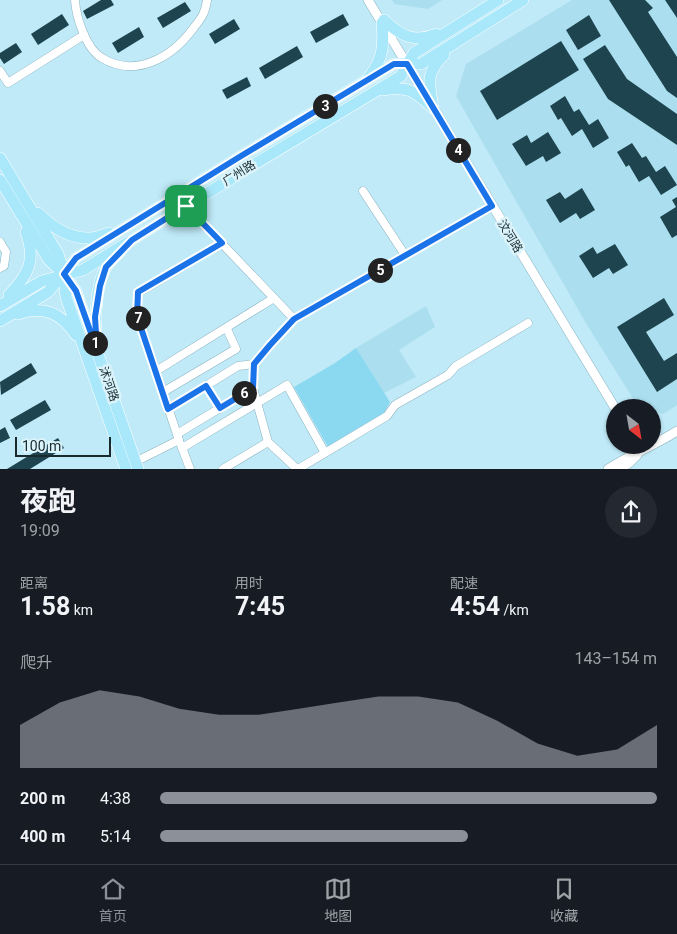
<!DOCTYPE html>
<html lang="zh">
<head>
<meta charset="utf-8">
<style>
  :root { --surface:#171b24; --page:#242831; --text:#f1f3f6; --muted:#9ea1a6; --line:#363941; --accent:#8c9099 }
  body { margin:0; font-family:Roboto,"Noto Sans SC",sans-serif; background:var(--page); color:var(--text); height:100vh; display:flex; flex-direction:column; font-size:19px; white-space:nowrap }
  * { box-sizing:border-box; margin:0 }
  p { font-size:16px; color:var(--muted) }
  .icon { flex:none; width:28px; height:28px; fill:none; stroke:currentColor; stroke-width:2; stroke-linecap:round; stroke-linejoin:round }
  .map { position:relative; height:469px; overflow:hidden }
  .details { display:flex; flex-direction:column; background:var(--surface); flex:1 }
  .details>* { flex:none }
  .needle { width:32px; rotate:149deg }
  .controls { position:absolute; left:606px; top:399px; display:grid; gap:10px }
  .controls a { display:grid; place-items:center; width:55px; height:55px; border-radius:50%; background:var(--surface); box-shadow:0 1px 4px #0004; font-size:25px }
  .scale { position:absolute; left:15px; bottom:12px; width:96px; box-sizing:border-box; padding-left:5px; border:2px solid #192a2f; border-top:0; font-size:14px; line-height:18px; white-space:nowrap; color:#192a2f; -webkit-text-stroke:4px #dbf4fc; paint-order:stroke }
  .pin { position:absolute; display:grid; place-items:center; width:42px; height:42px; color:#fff; margin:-21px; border-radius:10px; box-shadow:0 2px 8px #0006 }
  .km { position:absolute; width:25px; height:25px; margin:-12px; border-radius:50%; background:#222; color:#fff; font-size:14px; line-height:25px; text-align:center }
  .round { display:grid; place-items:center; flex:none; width:52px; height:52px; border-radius:26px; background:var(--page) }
  .head { display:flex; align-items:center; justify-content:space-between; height:85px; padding:0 20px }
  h1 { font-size:28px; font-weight:700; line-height:38px }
  .figures { display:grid; grid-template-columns:repeat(3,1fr); gap:8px; height:85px; padding:5px 20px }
  .figures div { display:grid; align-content:center }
  .figures b { font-size:25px; font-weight:700 }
  .figures small { font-size:14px; font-weight:400 }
  .figures p { font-size:14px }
  .chart { height:140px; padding:10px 20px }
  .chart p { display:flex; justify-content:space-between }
  .chart svg { width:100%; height:90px; margin-top:5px; fill:var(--accent); opacity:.7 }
  ul { padding:0 20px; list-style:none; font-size:16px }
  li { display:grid; grid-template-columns:80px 60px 1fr; align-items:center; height:38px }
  li i { height:12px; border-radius:6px; background:var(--accent) }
  .tabs { display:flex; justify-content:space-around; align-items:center; height:70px; border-top:1px solid var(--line); background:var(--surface); font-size:14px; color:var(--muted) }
  .tabs a { display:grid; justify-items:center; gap:2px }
  .tabs .current { color:var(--accent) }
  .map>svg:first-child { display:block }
  .built { fill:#abdeee }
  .green { fill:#8bd9f1 }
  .building { fill:#1e444f }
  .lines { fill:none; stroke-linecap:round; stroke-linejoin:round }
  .minor-casing { stroke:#8bb3c0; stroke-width:9 }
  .tertiary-casing { stroke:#8bb3c0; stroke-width:10 }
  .primary-casing { stroke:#fff; stroke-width:12 }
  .minor { stroke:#fff; stroke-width:8 }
  .tertiary { stroke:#fff; stroke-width:9 }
  .primary { stroke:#a9e8fa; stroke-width:11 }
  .route-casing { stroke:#fff; stroke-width:10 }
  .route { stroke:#1a73e8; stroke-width:6 }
  .labels { text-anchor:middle; stroke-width:5; stroke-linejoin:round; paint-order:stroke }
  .street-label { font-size:12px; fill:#192a2f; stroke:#dbf4fc }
</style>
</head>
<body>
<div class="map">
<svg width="677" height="469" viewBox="0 0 677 469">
  <rect width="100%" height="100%" fill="#c0eaf8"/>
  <!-- built -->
  <g class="built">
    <path d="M392,0H442L428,9L394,4Z"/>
    <path d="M572,0H677V405L663,414L653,410L652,408L645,407L637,405L587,325L456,96L466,64Z"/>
    <path d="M426,306L435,327L399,350L416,377L384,393L356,348Z"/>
  </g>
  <!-- green -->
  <path class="green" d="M356,348L390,402L384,413L328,447L294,387L335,363Z"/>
  <!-- building -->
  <g class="building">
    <path d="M101,0H111L114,5L87,19L83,11Z"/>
    <path d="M609,0H645L653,8L648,12L677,57V98L667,91Z"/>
    <path d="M665,0H677V18Z"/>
    <path d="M185,2L191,11L163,28L157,18Z"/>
    <path d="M62,14L69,25L38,45L31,34Z"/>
    <path d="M343,14L349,25L316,43L310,32Z"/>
    <path d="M589,15L601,36L578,50L566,30Z"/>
    <path d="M234,19L240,29L215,44L209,34Z"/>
    <path d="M139,27L144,37L118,53L112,43Z"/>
    <path d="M561,41L579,70L497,120L480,91Z"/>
    <path d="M16,43L22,52L4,64L0,58V53Z"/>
    <path d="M605,45L627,79L677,114V145L608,99L583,59Z"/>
    <path d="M297,46L303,57L265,79L259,68Z"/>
    <path d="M247,77L251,86L227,99L222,90Z"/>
    <path d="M565,96L574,112L579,109L589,125L598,119L609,138L593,148L582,129L572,136L561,118L558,120L550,106Z"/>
    <path d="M548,132L561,153L546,162L543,156L526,166L512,144L527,135L531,143Z"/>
    <path d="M632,143L642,158L646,156L656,172L665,166L677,185L661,195L649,176L639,182L629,165L626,167L617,152Z"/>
    <path d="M582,188L595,210L580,219L576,213L560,223L546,200L560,192L565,199Z"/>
    <path d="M677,197V235L672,238L660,217L676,207L672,200Z"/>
    <path d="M615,244L628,265L613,274L609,268L593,278L579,256L593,247L597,254Z"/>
    <path d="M664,298L674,315L646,332L664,361L677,353V379L657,392L617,327Z"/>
    <path d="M31,363L37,373L1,395L0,382Z"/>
    <path d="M45,400L51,410L16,430L10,420Z"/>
    <path d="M5,427L10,438L0,443V430Z"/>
    <path d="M58,438L64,448L30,469H7Z"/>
  </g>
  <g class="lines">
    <!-- minor casing -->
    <g class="minor-casing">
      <g id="minor">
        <path d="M75,0C76,17 86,49 102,58C135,78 171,58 192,30C201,18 205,15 207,0"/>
        <path d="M0,71L8,83L84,35"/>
        <path d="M363,191L405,255"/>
        <path d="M186,206L294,319L270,345L254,364L253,388L268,442L297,469"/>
        <path d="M0,242L6,252L4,266L0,268"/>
        <path d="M294,319L492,206"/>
        <path d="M156,371L274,298"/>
        <path d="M206,386L220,408"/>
        <path d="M163,392L236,349L227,329"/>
        <path d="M168,409L238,366L254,364"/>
        <path d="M177,434L253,388"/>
        <path d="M181,445L190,469"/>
        <path d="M182,448L287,385L325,453"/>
        <path d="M135,462L179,440L137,316L138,293L222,243"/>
        <path d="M223,469L268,442"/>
        <path d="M298,469L387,416L395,405L448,375L456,366L528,323"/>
      </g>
    </g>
    <!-- tertiary casing -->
    <g class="tertiary-casing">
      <g id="tertiary">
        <path d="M368,0L615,408"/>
        <path d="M608,469C630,455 655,445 677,431"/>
        <path d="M620,469L629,463L637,455"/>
      </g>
    </g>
    <!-- primary casing -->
    <g class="primary-casing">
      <g id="primary">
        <path d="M384,20C401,36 413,43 436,34"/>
        <path d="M369,77C383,59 384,46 382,23"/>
        <path d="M382,90C408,86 413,90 433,108"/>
        <path d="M433,108C429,84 425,73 444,55"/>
        <path d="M0,158L58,254L64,274L66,297L126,469"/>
        <path d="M0,180L49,260L64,274L76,291L138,469"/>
        <path d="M38,213C52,227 70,239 90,238C96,238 103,235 109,233"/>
        <path d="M9,295C29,274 36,260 26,232"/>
        <path d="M0,306L42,281L83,270L248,168L401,76L414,53L498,0"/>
        <path d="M18,314C44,305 61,313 76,335"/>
        <path d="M0,321L48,292L76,258L241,156L394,64H421L523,0"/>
        <path d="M96,336C95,318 96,281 107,266C110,261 116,256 120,252"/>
      </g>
    </g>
    <!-- minor -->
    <use href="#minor" class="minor"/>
    <!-- tertiary -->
    <use href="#tertiary" class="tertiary"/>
    <!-- primary -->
    <use href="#primary" class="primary"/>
  </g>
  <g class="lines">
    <!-- route casing -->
    <g class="route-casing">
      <path id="route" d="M394,64H407L492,206L294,319L270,345L254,364L253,388L220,408L206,386L168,409L137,316L138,292L222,243L186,206L132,240L106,267L100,286L95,317L97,350L76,291L64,274L76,258L241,156Z"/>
    </g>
    <!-- route -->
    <use href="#route" class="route"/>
  </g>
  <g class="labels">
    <!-- street labels -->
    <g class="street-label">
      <text transform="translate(239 173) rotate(-32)" y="4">广州路</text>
      <text transform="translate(510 236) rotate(59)" y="4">汶河路</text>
      <text transform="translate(109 384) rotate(71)" y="4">沭河路</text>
    </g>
  </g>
</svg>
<div class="controls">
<a><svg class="needle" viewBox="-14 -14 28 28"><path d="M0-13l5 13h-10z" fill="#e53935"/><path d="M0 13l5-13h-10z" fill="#9ea1a6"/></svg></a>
</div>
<div class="scale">100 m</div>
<div class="pin" style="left:186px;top:206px;background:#1e9e55"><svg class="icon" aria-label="arrive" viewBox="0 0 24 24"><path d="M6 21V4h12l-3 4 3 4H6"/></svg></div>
<b class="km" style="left:95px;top:343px">1</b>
<b class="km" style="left:325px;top:106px">3</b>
<b class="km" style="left:458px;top:150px">4</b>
<b class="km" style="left:380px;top:270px">5</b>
<b class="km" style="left:244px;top:393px">6</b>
<b class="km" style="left:138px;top:318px">7</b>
</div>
<section class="details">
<div class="head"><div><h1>夜跑</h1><p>19:09</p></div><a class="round"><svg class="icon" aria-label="share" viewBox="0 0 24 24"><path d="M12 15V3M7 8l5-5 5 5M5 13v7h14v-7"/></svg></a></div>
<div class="figures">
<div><p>距离</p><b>1.58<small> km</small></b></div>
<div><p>用时</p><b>7:45</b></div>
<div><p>配速</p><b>4:54<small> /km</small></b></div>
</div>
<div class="chart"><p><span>爬升</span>143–154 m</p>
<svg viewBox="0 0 160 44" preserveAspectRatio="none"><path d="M0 44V23L10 12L20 6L30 9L40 15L50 18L60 18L70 15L80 12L90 9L100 9L110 12L120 21L130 32L140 38L150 35L160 23V44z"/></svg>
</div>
<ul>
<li><b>200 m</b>4:38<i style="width:100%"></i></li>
<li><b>400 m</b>5:14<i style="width:62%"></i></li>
</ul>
</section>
<nav class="tabs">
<a class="current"><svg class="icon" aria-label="home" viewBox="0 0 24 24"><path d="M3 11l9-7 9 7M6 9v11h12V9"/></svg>首页</a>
<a><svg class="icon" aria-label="map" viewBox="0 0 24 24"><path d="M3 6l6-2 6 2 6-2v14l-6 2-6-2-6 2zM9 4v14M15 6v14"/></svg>地图</a>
<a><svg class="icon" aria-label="saved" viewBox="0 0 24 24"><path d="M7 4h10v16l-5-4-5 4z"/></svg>收藏</a>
</nav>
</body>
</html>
